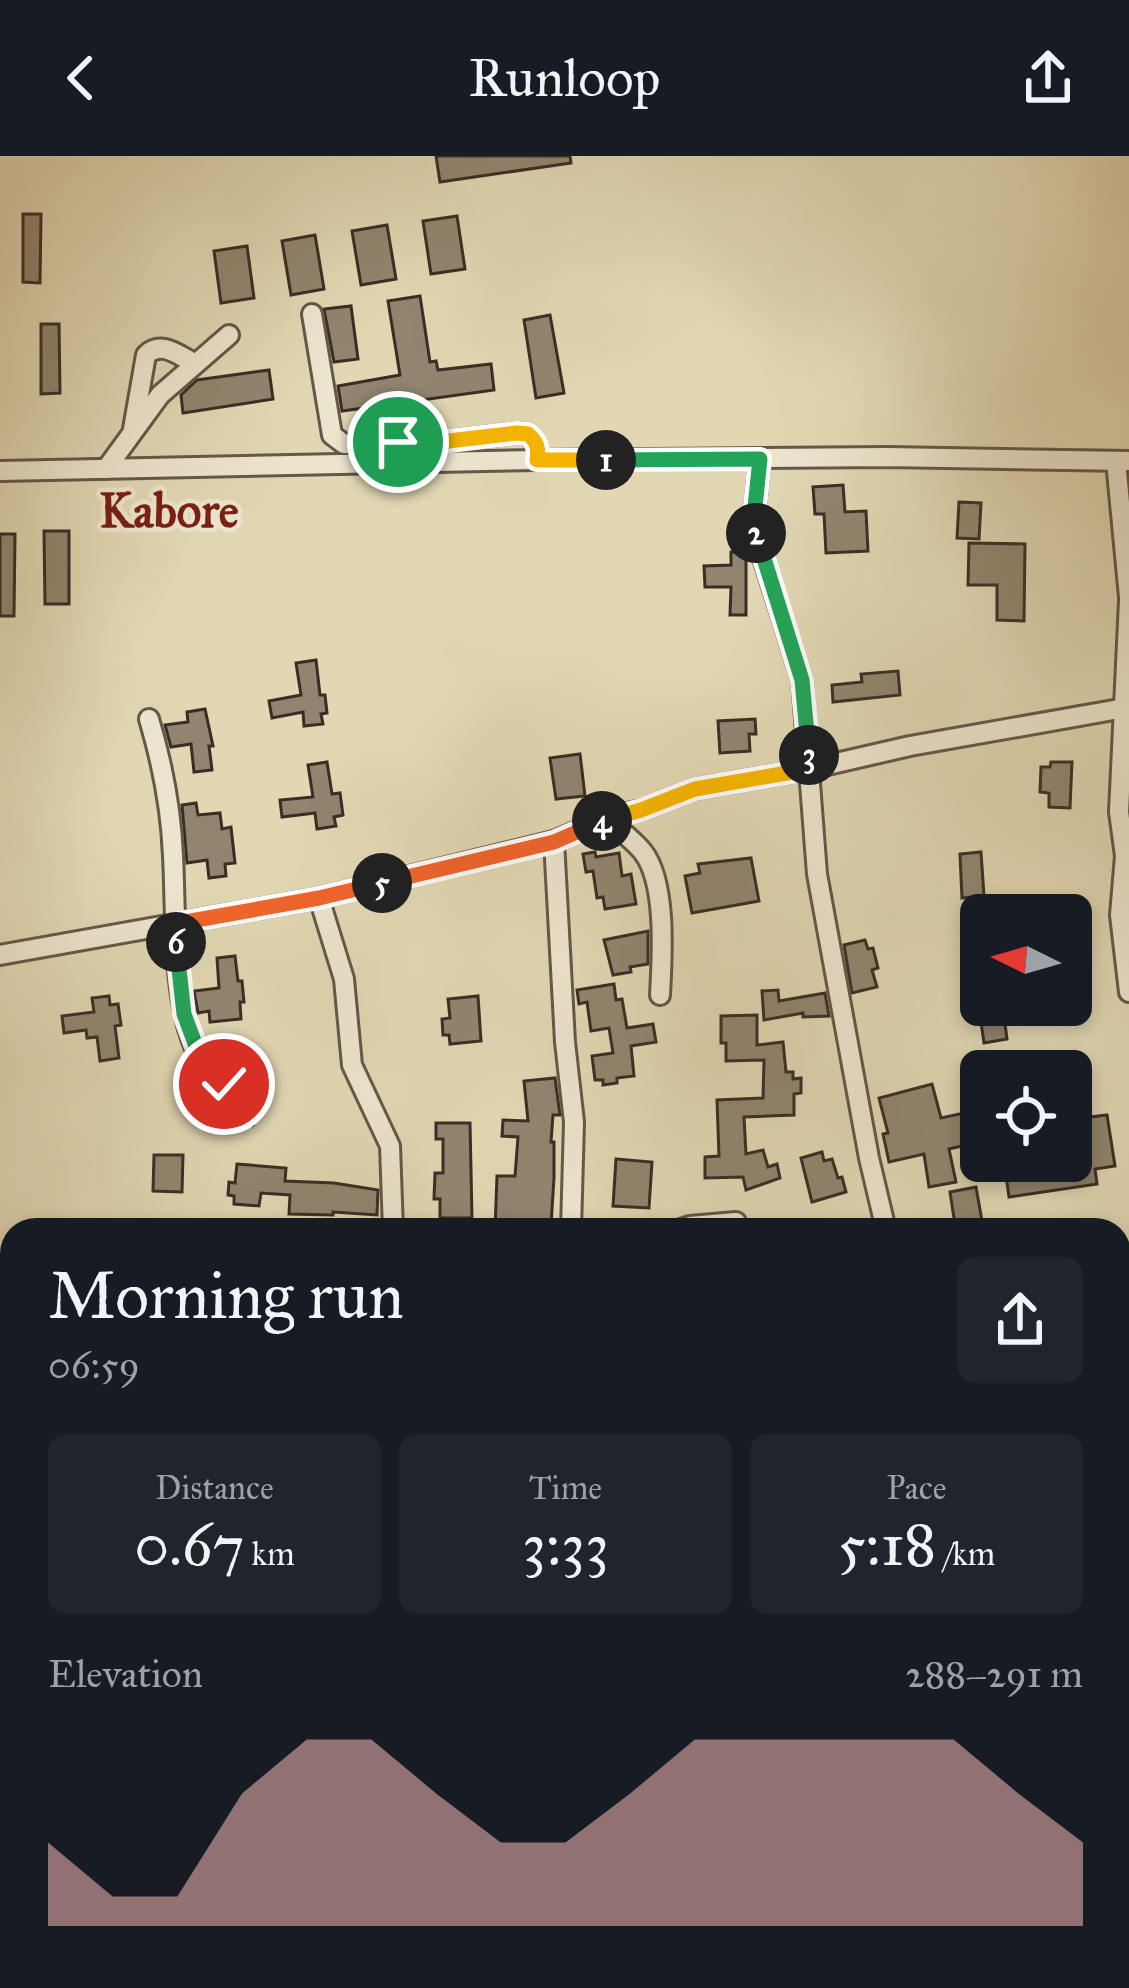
<!DOCTYPE html>
<html lang="en">
<head>
<meta charset="utf-8">
<style>
  :root { --surface:#171b24; --page:#20242c; --text:#f1f3f6; --muted:#9ea1a6; --accent:#c59692 }
  body { margin:0; font-family:"IM FELL Great Primer",serif; background:var(--page); color:var(--text); height:100vh; display:flex; flex-direction:column; font-size:45px; white-space:nowrap }
  * { box-sizing:border-box; margin:0 }
  p { font-size:39px; color:var(--muted) }
  .icon { flex:none; width:66px; height:66px; fill:none; stroke:currentColor; stroke-width:2; stroke-linecap:round; stroke-linejoin:round }
  .map { position:relative; flex:1; overflow:hidden }
  .panel { position:absolute; left:0px; top:1062px; width:1131px; height:771px; display:flex; flex-direction:column; background:var(--surface); border-radius:36px 36px 0 0; box-shadow:0 6px 18px #0003 }
  .panel>* { flex:none }
  .needle { width:78px; rotate:275deg }
  .fabs { position:absolute; left:960px; top:738px; display:grid; gap:24px }
  .fabs a { display:grid; place-items:center; width:132px; height:132px; border-radius:18px; background:var(--surface); box-shadow:0 6px 18px #0003; font-size:60px }
  .pin { position:absolute; display:grid; place-items:center; width:102px; height:102px; color:#fff; margin:-51px; border:6px solid #fff; border-radius:50%; box-shadow:0 3px 12px #0007 }
  .km { position:absolute; width:60px; height:60px; margin:-30px; border-radius:50%; background:#222; color:#fff; font-size:33px; line-height:60px; text-align:center }
  .round { display:grid; place-items:center; flex:none; width:126px; height:126px; border-radius:18px; background:var(--page) }
  .summary { display:flex; align-items:center; justify-content:space-between; height:204px; padding:0 48px }
  h1 { font-size:66px; font-weight:600; line-height:90px }
  .figures { display:grid; grid-template-columns:repeat(3,1fr); gap:18px; height:204px; padding:12px 48px }
  .figures div { display:grid; align-content:center; border-radius:18px; background:var(--page); text-align:center }
  .figures b { font-size:60px; font-weight:600 }
  .figures small { font-size:33px; font-weight:400 }
  .figures p { font-size:33px }
  .chart { height:336px; padding:24px 48px }
  .chart p { display:flex; justify-content:space-between }
  .chart svg { width:100%; height:216px; margin-top:12px; fill:var(--accent); opacity:.7 }
  header { display:flex; justify-content:space-between; align-items:center; height:156px; padding:0 48px; background:var(--surface); font-size:54px; font-weight:600 }
  .map>svg:first-child { display:block }
  .building { fill:#91856f; stroke:#3a2d26; stroke-width:3 }
  .lines { fill:none; stroke-linecap:round; stroke-linejoin:round }
  .minor-casing { stroke:#645849; stroke-width:24 }
  .minor { stroke:#ece5ce; stroke-width:18 }
  .split-1-casing { stroke:#fff; stroke-width:24 }
  .split-2-casing { stroke:#fff; stroke-width:24 }
  .split-3-casing { stroke:#fff; stroke-width:24 }
  .split-4-casing { stroke:#fff; stroke-width:24 }
  .split-5-casing { stroke:#fff; stroke-width:24 }
  .split-6-casing { stroke:#fff; stroke-width:24 }
  .split-7-casing { stroke:#fff; stroke-width:24 }
  .split-1 { stroke:#f5b400; stroke-width:15 }
  .split-2 { stroke:#22a559; stroke-width:15 }
  .split-3 { stroke:#22a559; stroke-width:15 }
  .split-4 { stroke:#f5b400; stroke-width:15 }
  .split-5 { stroke:#f0652b; stroke-width:15 }
  .split-6 { stroke:#f0652b; stroke-width:15 }
  .split-7 { stroke:#22a559; stroke-width:15 }
  .labels { text-anchor:middle; stroke-width:9; stroke-linejoin:round; paint-order:stroke }
  .district-label { font-size:48px; font-weight:bold; fill:#7a1f14; stroke:#ece5ce }
</style>
</head>
<body>
<header><svg class="icon" aria-label="back" viewBox="0 0 24 24"><path d="M15 5l-7 7 7 7"/></svg>Runloop<svg class="icon" aria-label="share" viewBox="0 0 24 24"><path d="M12 15V3M7 8l5-5 5 5M5 13v7h14v-7"/></svg></header>
<div class="map">
<svg width="1129" height="1832" viewBox="0 0 1129 1832">
  <rect width="100%" height="100%" fill="#e1d7b3"/>
  <filter id="stains"><feTurbulence type="fractalNoise" baseFrequency=".00167" numOctaves="4"/><feColorMatrix values="0 0 0 0 .2 0 0 0 0 .09 0 0 0 0 .02 0 0 0 .5 -.17"/></filter>
  <radialGradient id="worn" r=".72"><stop offset=".6" stop-color="#630" stop-opacity="0"/><stop offset="1" stop-color="#630" stop-opacity=".3"/></radialGradient>
  <!-- building -->
  <g class="building">
    <path d="M436,0H570L571,7L440,26Z"/>
    <path d="M23,58H41L40,127L23,126Z"/>
    <path d="M457,60L465,113L431,118L423,65Z"/>
    <path d="M387,69L396,123L361,129L352,75Z"/>
    <path d="M315,79L324,133L291,139L282,85Z"/>
    <path d="M247,90L254,142L221,147L214,95Z"/>
    <path d="M420,140L430,206L436,205L438,214L491,208L494,234L342,255L338,230L400,219L388,145Z"/>
    <path d="M351,150L358,203L334,206L324,153Z"/>
    <path d="M550,159L564,237L536,242L524,164Z"/>
    <path d="M41,168H59L60,237L41,238Z"/>
    <path d="M269,214L273,243L183,257L181,239L197,224Z"/>
    <path d="M843,329L845,356L866,355L868,395L826,397L824,358H815L813,331Z"/>
    <path d="M959,346L981,347L979,383L957,382Z"/>
    <path d="M44,375H69V448H45Z"/>
    <path d="M0,378H15L14,460H0Z"/>
    <path d="M969,387L1025,388L1024,465L997,464V429H968Z"/>
    <path d="M731,396H746V459H730L731,431H705L704,410L731,409Z"/>
    <path d="M316,504L320,539H325L327,557L321,558L323,568L304,570L303,556L272,562L269,545L301,539L296,507Z"/>
    <path d="M898,515L900,539L833,546L832,529L862,526L861,518Z"/>
    <path d="M205,553L213,590H209L212,614L194,616L191,588L171,591L165,569L188,566L187,556Z"/>
    <path d="M755,563L756,578H749L750,595L720,597L718,565Z"/>
    <path d="M580,598L585,640L556,643L550,602Z"/>
    <path d="M327,606L332,638L340,637L343,659L334,661L336,670L317,673L315,657L282,661L280,644L313,641L308,609Z"/>
    <path d="M1051,606H1072L1070,652L1049,651V637L1040,636L1041,611H1050Z"/>
    <path d="M196,647L198,659L220,657L222,673L231,671L235,707L225,708L226,720L209,722L207,704L187,707L182,649Z"/>
    <path d="M595,696L596,701L619,697L622,720L631,718L636,748L605,753L603,741L597,742L593,715L586,716L583,698Z"/>
    <path d="M981,696L984,740L962,742L960,698Z"/>
    <path d="M751,702L759,745L692,757L685,720L700,717L698,708Z"/>
    <path d="M648,775V808L630,811L631,816L613,819L604,784Z"/>
    <path d="M865,784L868,793L873,792L878,812L872,814L877,831L852,837L844,789Z"/>
    <path d="M235,800L238,825H242L244,846H240L241,863L210,866L209,855L198,857L194,835L219,832L217,802Z"/>
    <path d="M614,828L616,844L622,843L627,872L653,868L656,886L631,890L634,920L617,922V927L603,929V924H595L592,900L613,897L609,872L591,875L587,846L579,848L577,834Z"/>
    <path d="M778,834L779,845L825,837L829,860L803,861V857L764,864L762,835Z"/>
    <path d="M109,840L110,849L118,848L121,869L115,870L119,902L100,905L97,881L87,882L86,874L64,877L62,860L94,856L92,842Z"/>
    <path d="M478,840L481,885L450,888L449,879H443L442,863L450,862L448,843Z"/>
    <path d="M1039,849L1041,864L1005,868L1007,883L984,887L979,852Z"/>
    <path d="M757,859V889L783,886L786,916H793V923L801,922V937L794,938V959L744,961L746,998L763,994L768,1011L777,1008L780,1022L746,1034L743,1021L705,1022V1001L719,1000L717,944L763,942L764,904L726,905V887H721V860Z"/>
    <path d="M246,908L249,932L254,931L256,951L251,952L253,969L238,971L237,959L209,963L207,941H226L234,938L237,926L231,910Z"/>
    <path d="M555,922L560,959H553L551,986H554V1022L551,1069L515,1067V1074H495L497,1020H515L518,981L502,980L503,964L528,965L524,925Z"/>
    <path d="M932,928L941,962L969,956L975,987L949,993L956,1026L929,1031L924,998L889,1006L883,978L888,977L879,942Z"/>
    <path d="M1087,943L1090,961L1107,959L1115,1010L1095,1013L1097,1028L1009,1041L1004,1005H1071V946Z"/>
    <path d="M436,967H470L472,1062H440V1043H434L435,1017H443V983H436Z"/>
    <path d="M822,996L824,1005L832,1003L838,1022L842,1021L846,1036L812,1046L801,1002Z"/>
    <path d="M154,999H183L182,1036L153,1035Z"/>
    <path d="M616,1003L652,1006L649,1052L613,1050Z"/>
    <path d="M237,1008L286,1012L285,1025L334,1027L378,1034L377,1059L333,1056V1059L289,1058L290,1039L261,1037L259,1050L234,1048V1040L228,1039L229,1026L235,1027Z"/>
    <path d="M976,1031L982,1065L955,1069L950,1036Z"/>
  </g>
  <g class="lines">
    <!-- minor casing -->
    <g class="minor-casing">
      <g id="minor">
        <path d="M312,158L332,279L344,288L440,286L517,277L528,278C536,286 539,292 537,304"/>
        <path d="M133,273L146,199C161,184 178,199 194,207"/>
        <path d="M760,303L753,370L802,524L817,718L869,1002L886,1074"/>
        <path d="M1116,305L1129,441"/>
        <path d="M106,313L160,239L229,179"/>
        <path d="M0,315L537,304L887,301L1129,305"/>
        <path d="M1129,445L1119,656L1125,700L1120,759L1129,836"/>
        <path d="M149,563C163,610 171,651 173,700C176,754 172,853 199,900C205,910 216,919 224,928"/>
        <path d="M610,661C618,675 633,683 643,696C667,727 662,801 660,839"/>
        <path d="M554,685L565,886L574,966L571,1074"/>
        <path d="M319,742L344,823L352,909L390,990L393,1074"/>
        <path d="M0,799L319,742L554,685L610,661L641,654L695,633L810,613L910,590L1125,552"/>
        <path d="M678,1074L690,1070L736,1066"/>
        <path d="M0,1119L12,1124"/>
        <path d="M1119,1420H1129"/>
        <path d="M0,1521L12,1531"/>
        <path d="M1119,1808L1129,1805"/>
        <path d="M637,1821L683,1832"/>
        <path d="M408,1832L410,1821"/>
        <path d="M861,1832V1821"/>
        <path d="M1002,1832L1079,1821"/>
      </g>
    </g>
    <!-- minor -->
    <use href="#minor" class="minor"/>
  </g>
  <g class="lines">
    <!-- split-1 casing -->
    <g class="split-1-casing">
      <path id="split-1" d="M398,286H440L517,277L528,278C537,286 539,292 537,304H606"/>
    </g>
    <!-- split-2 casing -->
    <g class="split-2-casing">
      <path id="split-2" d="M606,304L760,303L753,370L756,377"/>
    </g>
    <!-- split-3 casing -->
    <g class="split-3-casing">
      <path id="split-3" d="M756,377L802,524L809,599"/>
    </g>
    <!-- split-4 casing -->
    <g class="split-4-casing">
      <path id="split-4" d="M602,665L641,654L695,633L810,613L809,599"/>
    </g>
    <!-- split-5 casing -->
    <g class="split-5-casing">
      <path id="split-5" d="M382,727L554,686L602,665"/>
    </g>
    <!-- split-6 casing -->
    <g class="split-6-casing">
      <path id="split-6" d="M176,786L174,768L319,742L382,727"/>
    </g>
    <!-- split-7 casing -->
    <g class="split-7-casing">
      <path id="split-7" d="M176,786L184,858L200,901L224,928"/>
    </g>
    <!-- split-1 -->
    <use href="#split-1" class="split-1"/>
    <!-- split-2 -->
    <use href="#split-2" class="split-2"/>
    <!-- split-3 -->
    <use href="#split-3" class="split-3"/>
    <!-- split-4 -->
    <use href="#split-4" class="split-4"/>
    <!-- split-5 -->
    <use href="#split-5" class="split-5"/>
    <!-- split-6 -->
    <use href="#split-6" class="split-6"/>
    <!-- split-7 -->
    <use href="#split-7" class="split-7"/>
  </g>
  <g class="labels">
    <!-- district labels -->
    <g class="district-label">
      <text x="169" y="371">Kabore</text>
    </g>
  </g>
  <rect width="100%" height="100%" filter="url(#stains)"/>
  <rect width="100%" height="100%" fill="url(#worn)"/>
</svg>
<div class="fabs">
<a><svg class="needle" viewBox="-14 -14 28 28"><path d="M0-13l5 13h-10z" fill="#e53935"/><path d="M0 13l5-13h-10z" fill="#9ea1a6"/></svg></a>
<a><svg class="icon" aria-label="locate" viewBox="0 0 24 24"><circle cx="12" cy="12" r="6"/><path d="M12 2v4M12 18v4M2 12h4M18 12h4"/></svg></a>
</div>
<div class="pin" style="left:398px;top:286px;background:#1e9e55"><svg class="icon" aria-label="arrive" viewBox="0 0 24 24"><path d="M6 21V4h12l-3 4 3 4H6"/></svg></div>
<div class="pin" style="left:224px;top:928px;background:#d93025"><svg class="icon" aria-label="check" viewBox="0 0 24 24"><path d="M5 12l5 5 9-10"/></svg></div>
<b class="km" style="left:606px;top:304px">1</b>
<b class="km" style="left:756px;top:377px">2</b>
<b class="km" style="left:809px;top:599px">3</b>
<b class="km" style="left:602px;top:665px">4</b>
<b class="km" style="left:382px;top:727px">5</b>
<b class="km" style="left:176px;top:786px">6</b>
<section class="panel">
<div class="summary"><div><h1>Morning run</h1><p>06:59</p></div><a class="round"><svg class="icon" aria-label="share" viewBox="0 0 24 24"><path d="M12 15V3M7 8l5-5 5 5M5 13v7h14v-7"/></svg></a></div>
<div class="figures">
<div><p>Distance</p><b>0.67<small> km</small></b></div>
<div><p>Time</p><b>3:33</b></div>
<div><p>Pace</p><b>5:18<small> /km</small></b></div>
</div>
<div class="chart"><p><span>Elevation</span>288–291 m</p>
<svg viewBox="0 0 160 44" preserveAspectRatio="none"><path d="M0 44V27L10 38L20 38L30 17L40 6L50 6L60 17L70 27L80 27L90 17L100 6L110 6L120 6L130 6L140 6L150 17L160 27V44z"/></svg>
</div>
</section>
</div>
</body>
</html>
